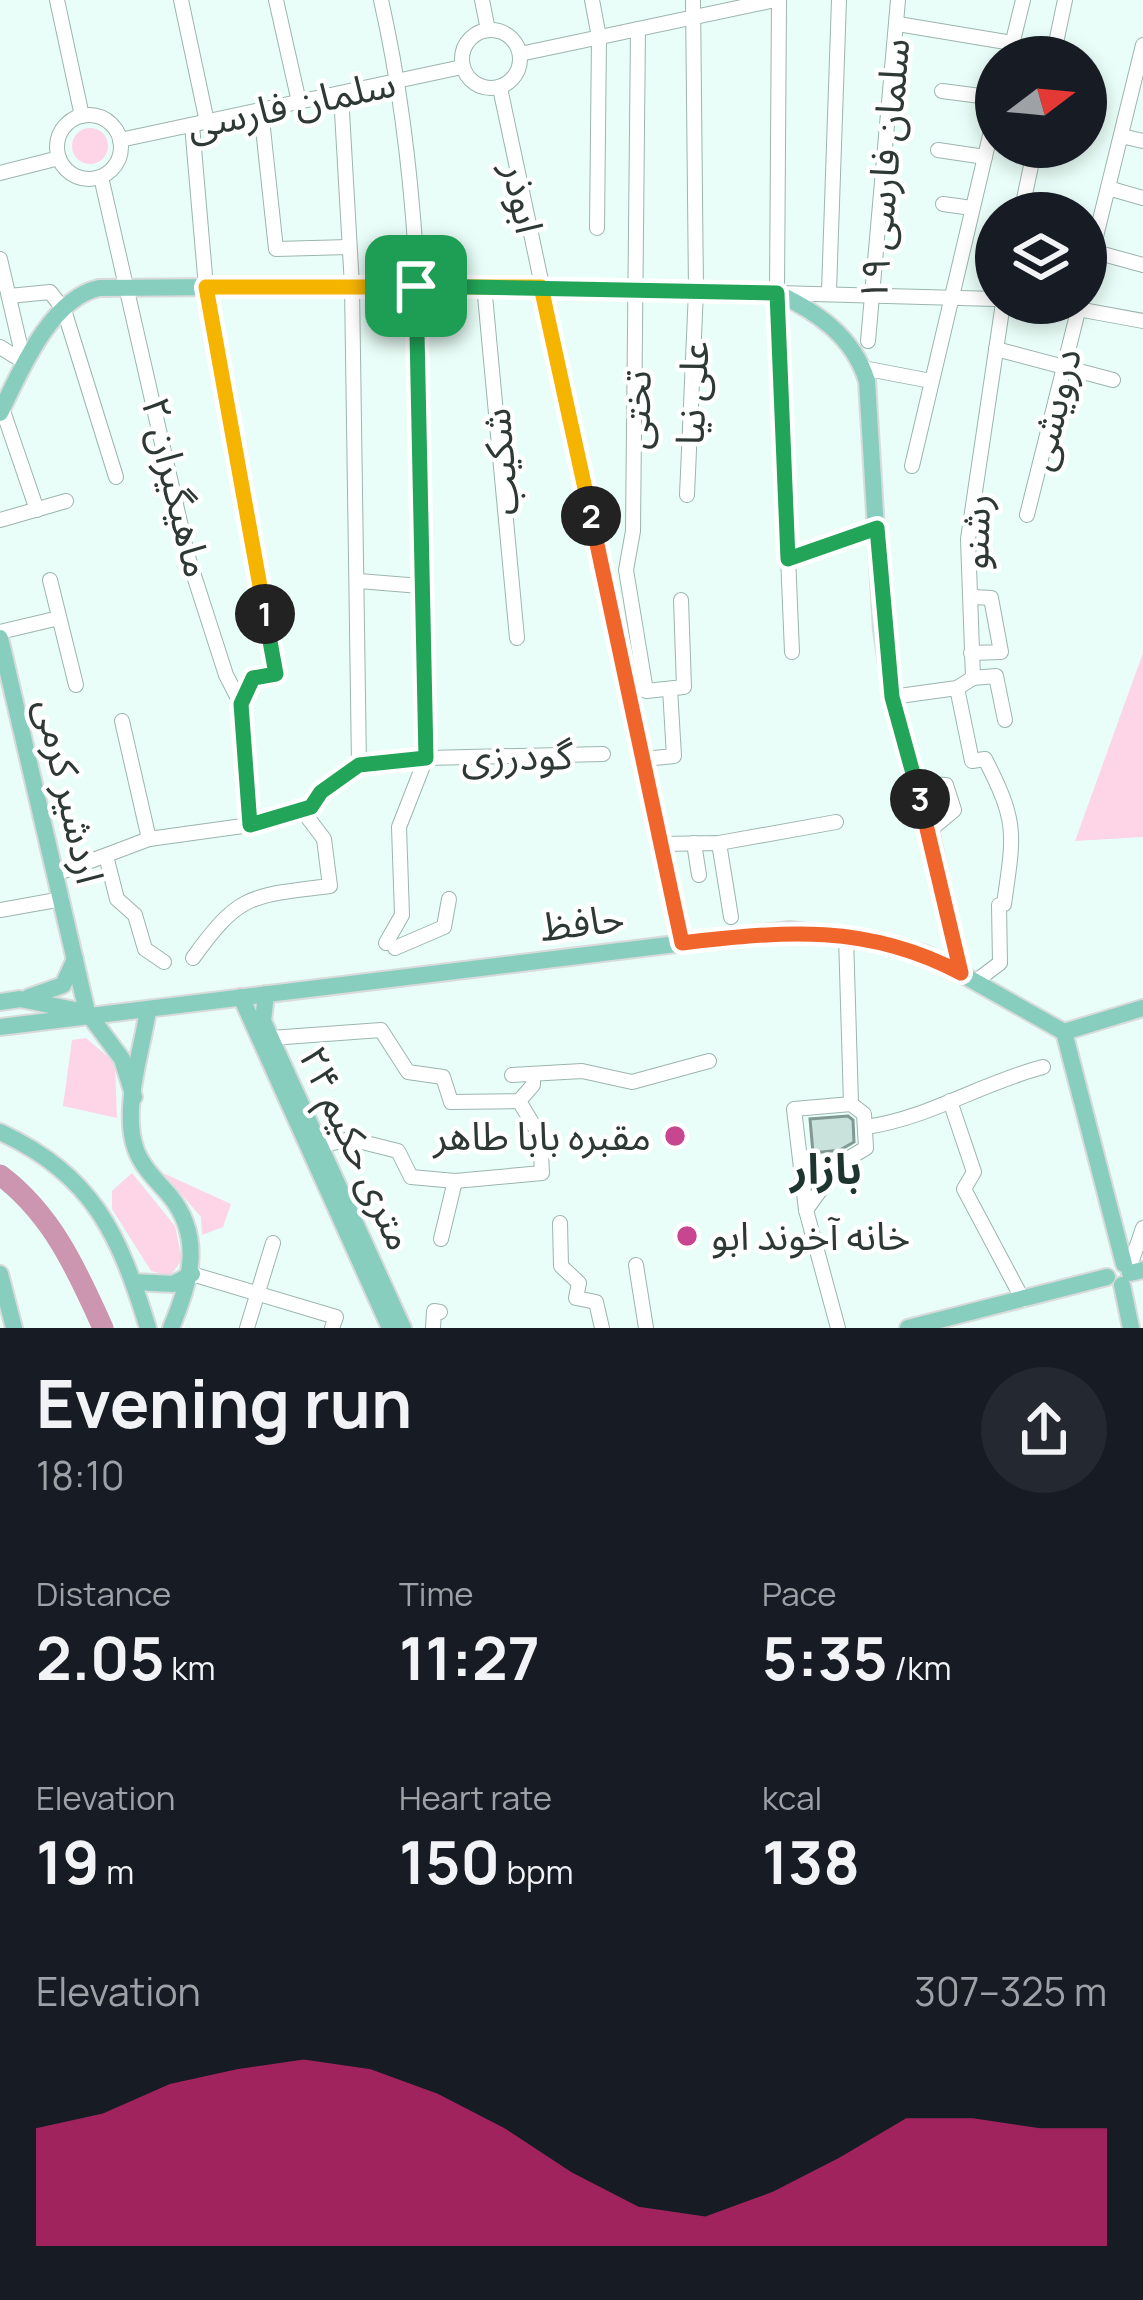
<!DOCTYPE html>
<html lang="en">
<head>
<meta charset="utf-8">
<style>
  :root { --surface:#171b24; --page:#242831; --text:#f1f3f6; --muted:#9ea1a6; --accent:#db2777 }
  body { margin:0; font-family:Manrope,"Noto Sans Arabic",sans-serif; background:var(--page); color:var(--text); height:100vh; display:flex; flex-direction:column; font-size:45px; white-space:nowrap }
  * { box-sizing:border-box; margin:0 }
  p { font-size:39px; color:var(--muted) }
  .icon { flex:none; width:66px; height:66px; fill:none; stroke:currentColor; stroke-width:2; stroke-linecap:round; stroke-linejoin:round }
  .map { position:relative; height:1328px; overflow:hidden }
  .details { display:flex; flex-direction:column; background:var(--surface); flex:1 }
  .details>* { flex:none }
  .needle { width:78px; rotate:74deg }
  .buttons { position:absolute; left:975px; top:36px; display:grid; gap:24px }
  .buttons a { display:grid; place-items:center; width:132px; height:132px; border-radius:50%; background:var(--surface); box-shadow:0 6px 18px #0003; font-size:60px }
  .pin { position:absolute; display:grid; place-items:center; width:102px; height:102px; color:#fff; margin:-51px; border-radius:24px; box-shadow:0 6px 18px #0006 }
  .km { position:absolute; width:60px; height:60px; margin:-30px; border-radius:50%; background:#222; color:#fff; font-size:33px; line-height:60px; text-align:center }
  .round { display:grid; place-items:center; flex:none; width:126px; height:126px; border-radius:63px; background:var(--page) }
  .headline { display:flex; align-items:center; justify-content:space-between; height:204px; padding:0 36px }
  h1 { font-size:66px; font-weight:700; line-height:90px }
  .stats { display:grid; grid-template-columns:repeat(3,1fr); gap:18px; height:204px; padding:12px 36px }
  .stats div { display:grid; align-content:center }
  .stats b { font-size:60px; font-weight:700 }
  .stats small { font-size:33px; font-weight:400 }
  .stats p { font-size:33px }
  .chart { height:336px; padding:24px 36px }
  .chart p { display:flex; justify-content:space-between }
  .chart svg { width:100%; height:216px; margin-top:12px; fill:var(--accent); opacity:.7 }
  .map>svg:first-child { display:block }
  .green { fill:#fdd5e7 }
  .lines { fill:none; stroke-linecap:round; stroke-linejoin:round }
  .river { stroke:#cd96b0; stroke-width:21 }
  .building { fill:#c9e3dc; stroke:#809992; stroke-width:3 }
  .minor-casing { stroke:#9cb5ae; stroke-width:16 }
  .major-casing { stroke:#d9dbdb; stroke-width:20 }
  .minor { stroke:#fff; stroke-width:14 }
  .major { stroke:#88cebf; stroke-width:16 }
  .split-1-casing { stroke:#fff; stroke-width:24 }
  .split-2-casing { stroke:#fff; stroke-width:24 }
  .split-3-casing { stroke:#fff; stroke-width:24 }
  .split-4-casing { stroke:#fff; stroke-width:24 }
  .split-1 { stroke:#22a559; stroke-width:15 }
  .split-2 { stroke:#f5b400; stroke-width:15 }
  .split-3 { stroke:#f0652b; stroke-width:15 }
  .split-4 { stroke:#22a559; stroke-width:15 }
  .poi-dot { fill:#c7468f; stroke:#fff; stroke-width:4.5 }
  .labels { text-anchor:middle; stroke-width:9; stroke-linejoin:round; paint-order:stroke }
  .street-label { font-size:39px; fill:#2e3835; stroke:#fff }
  .poi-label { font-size:39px; fill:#2e3835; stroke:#fff; text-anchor:end }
  .neighbourhood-label { font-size:42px; font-weight:bold; fill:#1e342f; stroke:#fff }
</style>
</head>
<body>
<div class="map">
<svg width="1143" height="1328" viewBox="0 0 1143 1328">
  <rect width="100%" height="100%" fill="#e9fef8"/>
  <!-- green -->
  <g class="green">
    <circle cx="90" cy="146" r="18"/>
    <path d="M1143,653V837L1075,841Z"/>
    <path d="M86,1038L115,1063L117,1118L63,1106L72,1040Z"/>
    <path d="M132,1173L175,1226L182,1260L170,1276L151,1271L112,1209V1191Z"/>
    <path d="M163,1173L231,1204L223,1227L202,1235L201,1217Z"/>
  </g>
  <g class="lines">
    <!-- river -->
    <path class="river" d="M0,1175C52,1214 77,1270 103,1328"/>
  </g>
  <!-- building -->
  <path class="building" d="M848,1116L853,1120L854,1142L840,1150L813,1153L810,1119Z"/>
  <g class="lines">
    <!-- minor casing -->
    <g class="minor-casing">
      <g id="minor">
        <path d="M57,0L82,116"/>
        <path d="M181,0L207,122"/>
        <path d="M276,0L299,102"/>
        <path d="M381,0C437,246 417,507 426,758L399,827L402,915L386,943"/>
        <path d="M482,0L488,30"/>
        <path d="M592,0L599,37L597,228"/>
        <path d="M779,0L777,293L792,652"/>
        <path d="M898,24L1012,43"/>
        <path d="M638,29L633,531L626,570L646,691L684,687L681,600"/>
        <circle cx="491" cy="59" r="29"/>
        <path d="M520,54L775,0"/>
        <path d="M1009,57L1023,0"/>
        <path d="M1053,57L1065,0"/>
        <path d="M500,88L682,943"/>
        <path d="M942,91L996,98"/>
        <path d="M261,110L276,249L349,247"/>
        <path d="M342,112L352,286L359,765"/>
        <circle cx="89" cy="147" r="32"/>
        <path d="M192,125L206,287L276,674L253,678L241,704"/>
        <path d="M1121,136L1143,141"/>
        <path d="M120,140L462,67"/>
        <path d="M938,150L985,157"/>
        <path d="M0,173L59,158"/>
        <path d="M101,177L188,557L226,675L241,704L250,825"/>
        <path d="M1108,188L1143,198"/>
        <path d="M943,204L972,208"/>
        <path d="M1021,213L1035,147"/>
        <path d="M1092,251L1143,265"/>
        <path d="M0,259L24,362"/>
        <path d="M1086,277L1143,45"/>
        <path d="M484,285L517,638"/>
        <path d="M829,291L839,0"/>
        <path d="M777,293L996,299"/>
        <path d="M9,296L50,292L64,310L116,477"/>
        <path d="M1045,303L1143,321"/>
        <path d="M868,341L898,0"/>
        <path d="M0,347L24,362"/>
        <path d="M996,349L1113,380"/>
        <path d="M863,368L931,381"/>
        <path d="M2,408L37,510"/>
        <path d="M912,466L996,110"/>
        <path d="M687,495L696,291L693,0"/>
        <path d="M1027,515L1080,303"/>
        <path d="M0,520L66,501"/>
        <path d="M788,559L877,528"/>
        <path d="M50,580L76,685"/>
        <path d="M359,581L420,586"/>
        <path d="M0,632L59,618"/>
        <path d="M971,653L1001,652L991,598L974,597"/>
        <path d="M973,678L996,676L1005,720"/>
        <path d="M957,688L972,761L985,759C1018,823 1014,834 1004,904L999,905L1000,963L976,981"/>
        <path d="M892,697L957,688L973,678L968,539L1003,303"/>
        <path d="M122,721L149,839"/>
        <path d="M644,759L674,756L670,689"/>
        <path d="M916,783L946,785L954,810L930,830"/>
        <path d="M694,843L699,875"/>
        <path d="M719,843L731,917"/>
        <path d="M661,844L719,843L836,822"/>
        <path d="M106,856L117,899L135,915L145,949L164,962"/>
        <path d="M56,874L149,839L250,825L311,807L321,792L359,765L426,758L603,754"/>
        <path d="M0,910L62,899"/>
        <path d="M395,948L444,927L449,899"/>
        <path d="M193,958C240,892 252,896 330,886L324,839L302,810"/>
        <path d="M271,1038L381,1030L408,1072L443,1077L451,1102L519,1101L533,1085V1075"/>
        <path d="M512,1075L582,1071L632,1082L709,1061"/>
        <path d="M950,1101L974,1172L964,1189L1023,1300"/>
        <path d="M866,1127C929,1118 981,1083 1043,1067"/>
        <path d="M320,1146L350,1139L398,1151L411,1177L455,1181L542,1173L540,1136L519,1101"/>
        <path d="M806,1210L839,1164L866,1148L864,1114L851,1104"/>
        <path d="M560,1223L561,1266L579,1283L576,1298L596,1302L602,1328"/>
        <path d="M441,1239L455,1181"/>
        <path d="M636,1265L646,1328"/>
        <path d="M1129,1269L1143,1228"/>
        <path d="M192,1274L336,1317L332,1328"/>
        <path d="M247,1328L273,1243"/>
        <path d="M433,1328L434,1311L440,1312"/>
        <path d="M838,1328L806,1210L794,1109L851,1104L846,936"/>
      </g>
    </g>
    <!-- major casing -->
    <g class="major-casing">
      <g id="major">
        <path d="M0,413C20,372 50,299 99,288L484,285L777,293C817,312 853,336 867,381L882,630L892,697L930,830L961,972"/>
        <path d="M0,638L87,1012L122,1059L134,1097"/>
        <path d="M266,994L263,1021L403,1328"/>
        <path d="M29,997L63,985L75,959"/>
        <path d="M241,997L390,1328"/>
        <path d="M0,1002L20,999L80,1011"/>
        <path d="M148,1010C142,1051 121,1110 136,1150C142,1167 158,1182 170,1196C204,1238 190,1283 171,1328"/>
        <path d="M0,1027L790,930L884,942L926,954L1064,1032"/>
        <path d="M1064,1032L1124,1264"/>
        <path d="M1064,1032L1143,1008"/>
        <path d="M0,1132C94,1176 119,1234 148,1328"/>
        <path d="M1130,1273L1143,1270"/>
        <path d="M0,1274L14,1328"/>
        <path d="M134,1282L173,1284L192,1274"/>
        <path d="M1122,1285L1131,1328"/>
        <path d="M908,1328L1107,1277"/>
      </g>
    </g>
    <!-- minor -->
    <use href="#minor" class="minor"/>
    <!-- major -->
    <use href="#major" class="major"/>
  </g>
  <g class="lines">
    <!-- split-1 casing -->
    <g class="split-1-casing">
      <path id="split-1" d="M265,614L276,674L253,678L241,704L250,825L311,807L321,792L359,765L426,758L416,286"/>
    </g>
    <!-- split-2 casing -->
    <g class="split-2-casing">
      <path id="split-2" d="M265,614L206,287H541L591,516"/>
    </g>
    <!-- split-3 casing -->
    <g class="split-3-casing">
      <path id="split-3" d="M591,516L682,943C785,931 866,923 961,973L920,799"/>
    </g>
    <!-- split-4 casing -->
    <g class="split-4-casing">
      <path id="split-4" d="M416,286L777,293L788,559L877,528L892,697L920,799"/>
    </g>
    <!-- split-1 -->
    <use href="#split-1" class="split-1"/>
    <!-- split-2 -->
    <use href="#split-2" class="split-2"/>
    <!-- split-3 -->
    <use href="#split-3" class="split-3"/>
    <!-- split-4 -->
    <use href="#split-4" class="split-4"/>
  </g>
  <!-- markers -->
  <g class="poi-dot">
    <circle cx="675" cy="1136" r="12"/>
    <circle cx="687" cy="1236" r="12"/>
  </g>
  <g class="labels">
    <!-- street labels -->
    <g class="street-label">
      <text transform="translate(291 104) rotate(-12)" y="14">سلمان فارسی</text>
      <text transform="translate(884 170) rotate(-85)" y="14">سلمان فارسی ۱۹</text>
      <text transform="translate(523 198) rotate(78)" y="14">ابوذر</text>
      <text transform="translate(692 393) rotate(-87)" y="14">علی نیا</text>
      <text transform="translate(1053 409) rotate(-76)" y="14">درویشی</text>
      <text transform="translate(636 410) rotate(-89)" y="14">تختی</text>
      <text transform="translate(500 462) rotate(-95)" y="14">شکیب</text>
      <text transform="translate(177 487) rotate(76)" y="14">ماهیگیران ۲</text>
      <text transform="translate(975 532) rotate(-88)" y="14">رشنو</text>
      <text transform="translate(517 756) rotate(-1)" y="14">گودرزی</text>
      <text transform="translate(70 791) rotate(77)" y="14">اردشیر کرمی</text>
      <text transform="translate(582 922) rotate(-7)" y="14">حافظ</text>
      <text transform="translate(357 1148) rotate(65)" y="14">۲۴ متری حکیم</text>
    </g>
    <!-- poi labels -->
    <g class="poi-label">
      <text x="651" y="1150">مقبره بابا طاهر</text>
      <text x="711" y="1250" text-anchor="start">خانه آخوند ابو</text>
    </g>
    <!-- neighbourhood labels -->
    <g class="neighbourhood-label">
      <text x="826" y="1184">بازار</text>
    </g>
  </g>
</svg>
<div class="buttons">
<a><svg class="needle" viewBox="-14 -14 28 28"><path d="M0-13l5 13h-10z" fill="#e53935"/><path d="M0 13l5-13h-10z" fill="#9ea1a6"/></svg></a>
<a><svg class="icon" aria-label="layers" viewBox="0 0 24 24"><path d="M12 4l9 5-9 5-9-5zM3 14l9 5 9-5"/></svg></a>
</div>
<div class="pin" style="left:416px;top:286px;background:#1e9e55"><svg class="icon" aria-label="arrive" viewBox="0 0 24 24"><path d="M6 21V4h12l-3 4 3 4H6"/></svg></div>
<b class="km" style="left:265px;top:614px">1</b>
<b class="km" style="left:591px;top:516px">2</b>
<b class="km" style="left:920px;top:799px">3</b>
</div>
<section class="details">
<div class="headline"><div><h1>Evening run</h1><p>18:10</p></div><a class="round"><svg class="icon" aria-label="share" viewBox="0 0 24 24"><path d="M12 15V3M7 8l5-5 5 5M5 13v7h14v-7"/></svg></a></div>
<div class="stats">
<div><p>Distance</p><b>2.05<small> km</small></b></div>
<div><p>Time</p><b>11:27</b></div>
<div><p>Pace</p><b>5:35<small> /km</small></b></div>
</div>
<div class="stats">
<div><p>Elevation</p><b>19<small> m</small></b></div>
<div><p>Heart rate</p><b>150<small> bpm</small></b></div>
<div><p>kcal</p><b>138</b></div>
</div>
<div class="chart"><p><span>Elevation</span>307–325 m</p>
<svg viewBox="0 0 160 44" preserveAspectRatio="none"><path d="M0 44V20L10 17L20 11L30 8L40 6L50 8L60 13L70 20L80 29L90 36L100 38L110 33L120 26L130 18L140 18L150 20L160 20V44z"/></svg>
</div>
</section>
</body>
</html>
